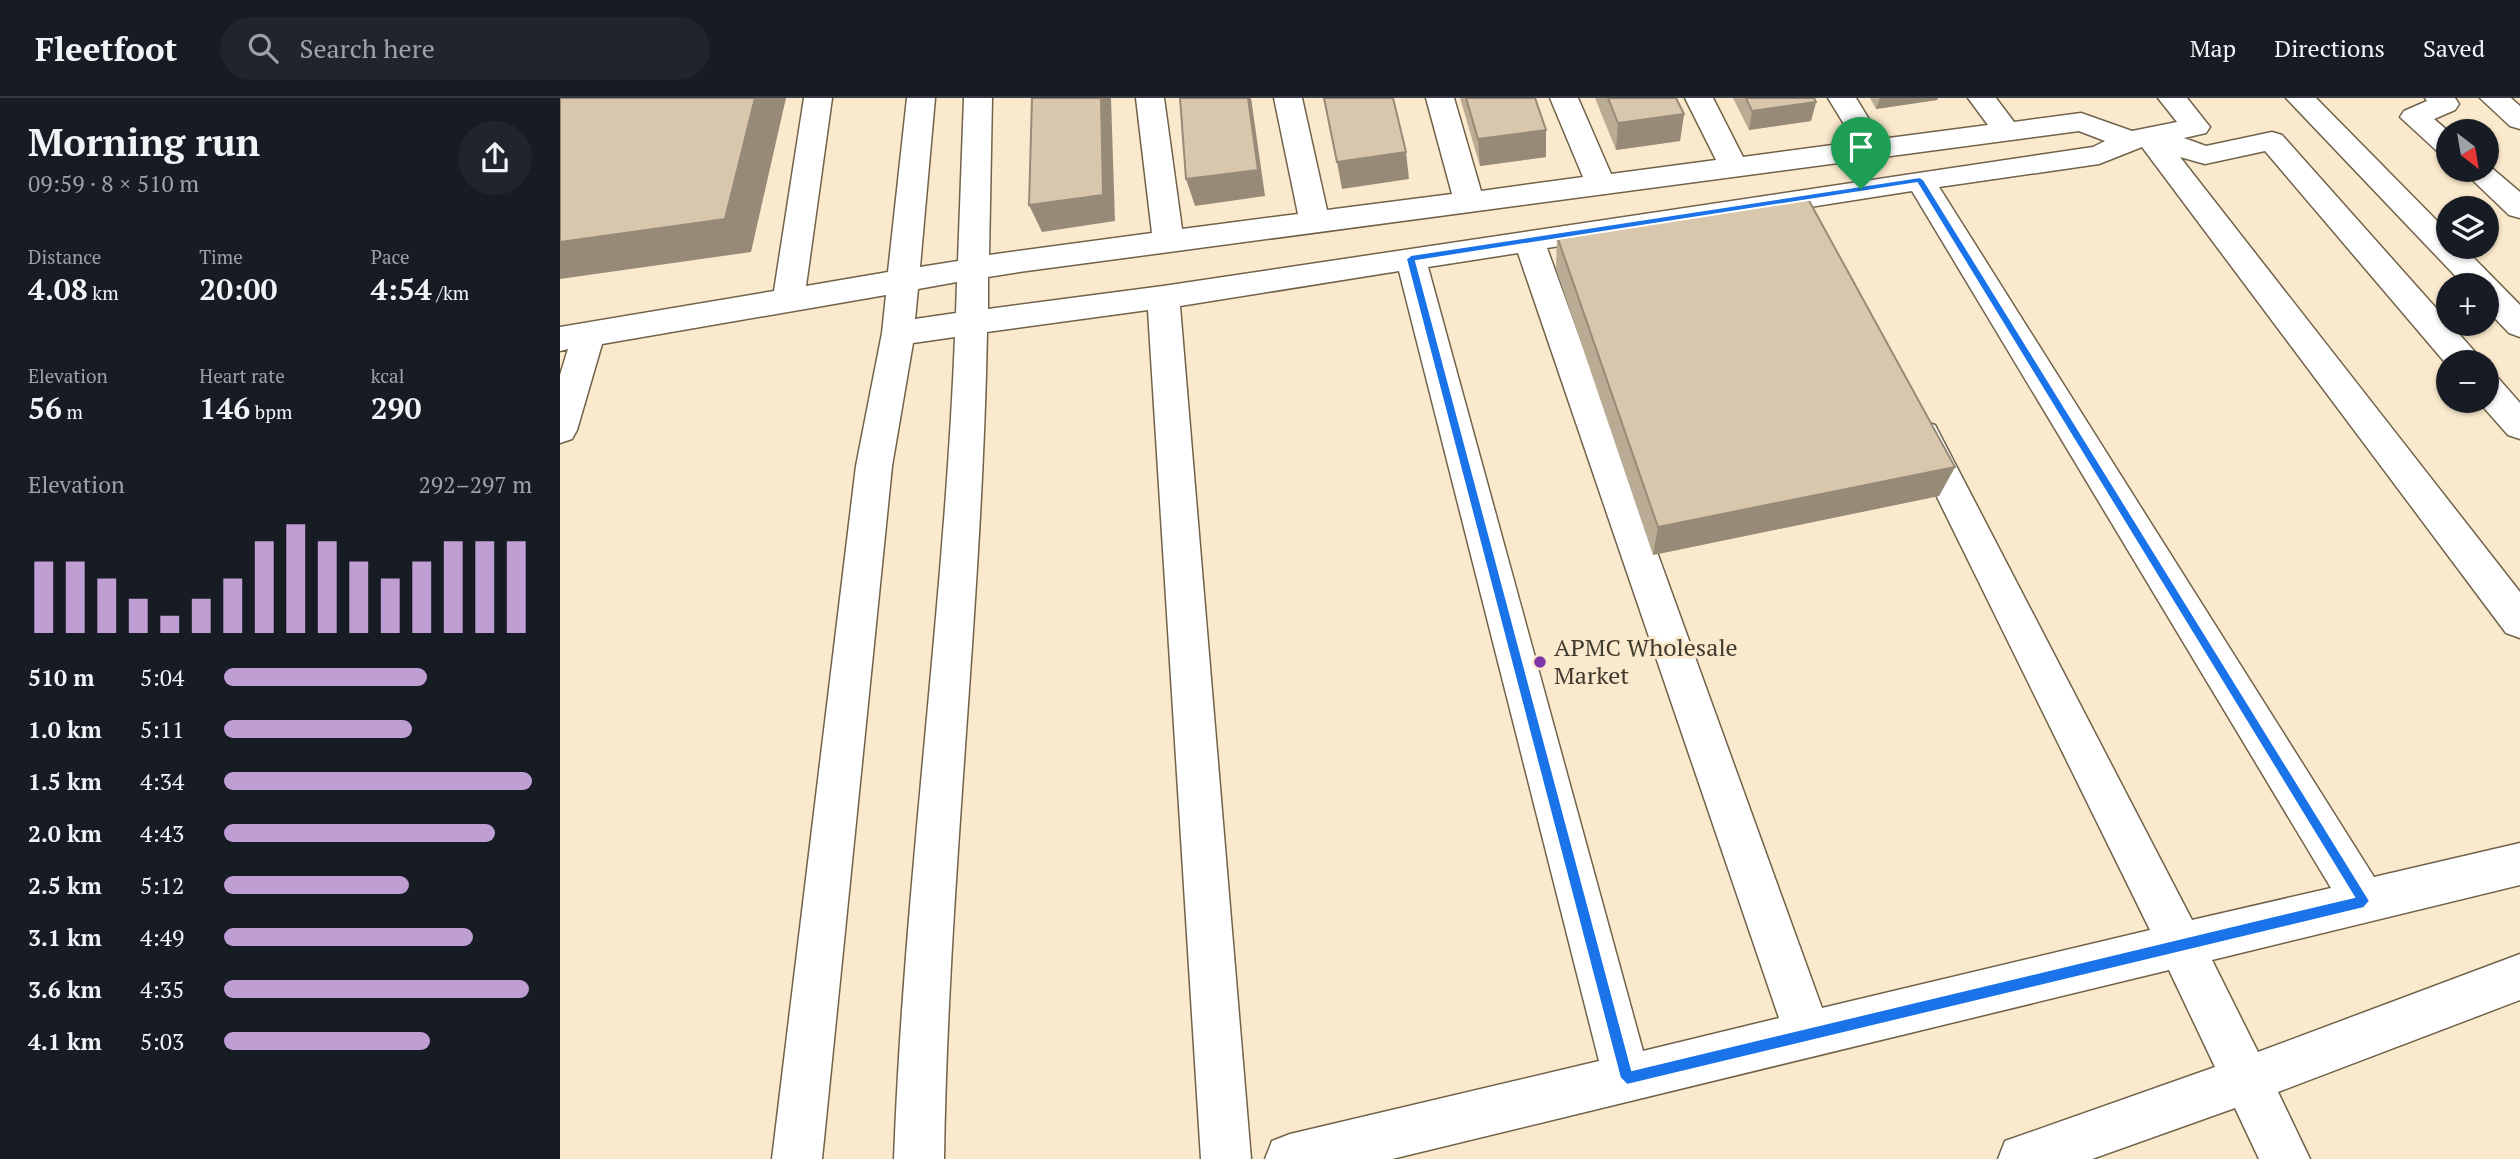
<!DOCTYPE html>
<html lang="en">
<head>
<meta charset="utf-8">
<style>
  :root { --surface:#171b24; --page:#20242c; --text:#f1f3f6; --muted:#9ea1a6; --line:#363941; --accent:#be9ed3 }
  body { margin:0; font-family:"PT Serif",serif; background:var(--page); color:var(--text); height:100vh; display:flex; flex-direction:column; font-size:26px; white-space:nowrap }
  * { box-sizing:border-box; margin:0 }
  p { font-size:23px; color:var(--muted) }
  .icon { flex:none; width:38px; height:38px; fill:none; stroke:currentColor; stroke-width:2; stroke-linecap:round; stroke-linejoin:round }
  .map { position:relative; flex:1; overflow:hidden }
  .details { display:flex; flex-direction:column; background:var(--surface); width:560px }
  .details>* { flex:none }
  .needle { width:46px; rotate:149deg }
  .fabs { position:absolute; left:1876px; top:21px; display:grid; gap:14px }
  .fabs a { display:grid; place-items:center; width:63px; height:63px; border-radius:50%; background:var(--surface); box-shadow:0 2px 5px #0004; font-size:35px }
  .pin { position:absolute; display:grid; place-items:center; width:60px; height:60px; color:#fff; margin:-72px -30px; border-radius:50% 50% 50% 0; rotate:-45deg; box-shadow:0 0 7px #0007 }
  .pin .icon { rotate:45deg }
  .round { display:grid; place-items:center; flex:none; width:74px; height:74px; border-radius:37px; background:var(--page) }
  .head { display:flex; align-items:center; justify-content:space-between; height:119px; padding:0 28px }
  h1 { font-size:38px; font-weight:700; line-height:52px }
  .figures { display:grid; grid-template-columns:repeat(3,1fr); gap:10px; height:119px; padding:7px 28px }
  .figures div { display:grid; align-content:center }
  .figures b { font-size:30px; font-weight:700 }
  .figures small { font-size:19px; font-weight:400 }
  .figures p { font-size:19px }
  .chart { height:196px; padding:14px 28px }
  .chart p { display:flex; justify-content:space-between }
  .chart svg { width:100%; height:126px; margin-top:7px; stroke:var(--accent); stroke-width:6 }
  ul { padding:0 28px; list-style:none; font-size:23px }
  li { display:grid; grid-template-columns:112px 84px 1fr; align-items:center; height:52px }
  li i { height:18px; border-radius:9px; background:var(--accent) }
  header { display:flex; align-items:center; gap:42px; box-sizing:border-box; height:98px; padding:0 35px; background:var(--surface); border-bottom:2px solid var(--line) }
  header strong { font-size:33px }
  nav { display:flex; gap:38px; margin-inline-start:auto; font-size:24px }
  .search { width:490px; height:63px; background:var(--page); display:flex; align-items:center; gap:18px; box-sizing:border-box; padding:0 24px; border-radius:38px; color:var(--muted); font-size:26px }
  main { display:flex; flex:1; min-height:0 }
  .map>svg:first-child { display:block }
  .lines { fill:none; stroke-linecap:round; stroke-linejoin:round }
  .minor-casing { stroke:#71624a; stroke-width:3 }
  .minor { fill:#fff; fill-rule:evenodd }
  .wall { fill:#baab94 }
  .shaded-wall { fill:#978b78 }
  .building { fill:#d8c7ac; stroke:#978b78; stroke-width:2 }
  .route { fill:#1a73e8; stroke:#fff; stroke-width:2; fill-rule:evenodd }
  .poi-dot { fill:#8036a9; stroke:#fae9cc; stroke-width:2.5 }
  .labels { text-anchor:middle; stroke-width:6; stroke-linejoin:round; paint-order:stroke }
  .poi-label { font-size:24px; fill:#413a2f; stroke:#fae9cc; text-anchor:start }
</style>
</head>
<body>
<header>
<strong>Fleetfoot</strong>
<div class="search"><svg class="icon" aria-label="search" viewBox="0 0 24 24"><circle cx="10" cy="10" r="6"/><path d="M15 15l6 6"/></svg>Search here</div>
<nav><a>Map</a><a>Directions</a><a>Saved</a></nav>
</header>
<main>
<section class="details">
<div class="head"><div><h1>Morning run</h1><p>09:59 · 8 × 510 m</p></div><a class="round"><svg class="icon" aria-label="share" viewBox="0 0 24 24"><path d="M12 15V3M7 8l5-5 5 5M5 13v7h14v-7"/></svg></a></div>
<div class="figures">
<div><p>Distance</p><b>4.08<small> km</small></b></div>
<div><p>Time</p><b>20:00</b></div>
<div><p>Pace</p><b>4:54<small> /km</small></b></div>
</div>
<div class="figures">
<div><p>Elevation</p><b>56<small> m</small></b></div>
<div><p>Heart rate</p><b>146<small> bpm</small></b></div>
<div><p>kcal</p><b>290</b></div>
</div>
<div class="chart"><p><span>Elevation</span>292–297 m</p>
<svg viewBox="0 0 160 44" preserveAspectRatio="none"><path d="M5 44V19M15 44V19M25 44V25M35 44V32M45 44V38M55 44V32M65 44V25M75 44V12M85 44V6M95 44V12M105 44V19M115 44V25M125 44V19M135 44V12M145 44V12M155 44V12"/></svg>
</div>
<ul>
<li><b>510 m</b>5:04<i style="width:66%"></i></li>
<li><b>1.0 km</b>5:11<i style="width:61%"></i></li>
<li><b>1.5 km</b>4:34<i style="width:100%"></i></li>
<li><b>2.0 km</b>4:43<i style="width:88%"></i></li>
<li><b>2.5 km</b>5:12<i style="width:60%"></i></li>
<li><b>3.1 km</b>4:49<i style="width:81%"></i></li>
<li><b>3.6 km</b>4:35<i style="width:99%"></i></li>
<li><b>4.1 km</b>5:03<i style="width:67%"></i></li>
</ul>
</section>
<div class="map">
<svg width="1960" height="1061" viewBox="0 0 1960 1061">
  <rect width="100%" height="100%" fill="#fae9cc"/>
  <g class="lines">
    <!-- minor casing -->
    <g class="minor-casing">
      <g id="minor">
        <path d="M244,0H272L246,188L328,174L347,0H375L360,169L398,163L404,0H432L429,157L592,135L576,0H604L622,131L738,116L714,0H742L767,112L892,96L866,0H894L921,93L1023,79L990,0H1018L1051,76L1156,62L1125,0H1153L1183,59L1295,44L1268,0H1296L1321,41L1428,27L1408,0H1436L1454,24L1521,15L1572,33L1617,24L1598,0H1627L1650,29L1646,35L1624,40L1646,48L1712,34L1722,37L1916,255L1920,264H1888V268L1705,53L1645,66L1620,59L1960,494V540L1946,535L1582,49L1539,66L1379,89L1814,779L1960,745V787L1652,862L1698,954L1960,856V902L1718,994L1750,1061H1699L1675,1010L1532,1061H1438L1445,1043L1655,969L1609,872L832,1061H705L712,1043L730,1036L1039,963L839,173L620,208L691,1061H641L588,212L427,234C422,510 388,785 384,1061H334C344,786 384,514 395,239L353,245L332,368L262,1061H212L296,368L322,235L326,197L42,246L17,332L12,341L0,345V277L8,251L0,253V229L214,193ZM1519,33L1545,43L1533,49L603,188L428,211V179L459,174ZM1352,93L1771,790L1632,822L1375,327L1363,323L1351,327L1346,336L1590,832L1262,910L987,150ZM958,155L1219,920L1083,953L868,169ZM397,184L396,215L355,221L358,191Z"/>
        <path d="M1726,0H1756L1888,134V149H1903L1960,207V239L1949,235L1927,212V187H1904Z"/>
        <path d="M1865,0H1895L1899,6L1895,12L1874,21L1888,33V57L1878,54L1840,19L1844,13L1867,3Z"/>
        <path d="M1920,0H1951L1960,8V31L1950,28Z"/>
        <path d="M1927,66L1960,94V120L1949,117L1902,72H1927Z"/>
        <path d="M1927,277L1939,281L1960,305V341L1948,337L1918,303H1927Z"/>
      </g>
    </g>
    <!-- minor -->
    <use href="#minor" class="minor"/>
  </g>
  <!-- wall -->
  <g class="wall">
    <path d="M900,0H975L986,32V59L920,68Z"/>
    <path d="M1035,0H1116L1124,16L1120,43L1056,52Z"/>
    <path d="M1173,0H1254L1256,4L1251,23L1189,32Z"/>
    <path d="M1310,0H1378L1377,2L1316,11Z"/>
    <path d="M997,138L1395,369L1379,398L1093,457L996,171Z"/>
  </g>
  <!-- shaded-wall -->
  <g class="shaded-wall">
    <path d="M195,0H226L191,154L0,181V144Z"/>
    <path d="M541,0H551L555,123L482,134L469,107Z"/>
    <path d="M688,0H691L705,98L635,108L626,81Z"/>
    <path d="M1320,0H1378L1377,2L1316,11Z"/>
    <path d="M1256,4L1251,23L1189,32L1192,13Z"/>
    <path d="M1124,16L1120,43L1056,52L1058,25Z"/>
    <path d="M986,32V59L920,68L918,41Z"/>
    <path d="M846,54L849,81L782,91L777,64Z"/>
    <path d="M1395,369L1379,398L1093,457L1098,429Z"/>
  </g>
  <!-- building -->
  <g class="building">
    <path d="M0,0H195L165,121L0,144Z"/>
    <path d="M472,0H541L543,97L469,107Z"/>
    <path d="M620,0H688L698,72L626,81Z"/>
    <path d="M764,0H833L846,54L777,64Z"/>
    <path d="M906,0H975L986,32L918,41Z"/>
    <path d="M1048,0H1116L1124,16L1058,25Z"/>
    <path d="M1186,0H1254L1256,4L1192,13Z"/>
    <path d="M1247,99L1395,369L1098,429L997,138Z"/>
  </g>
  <!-- route -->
  <path class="route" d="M1360,79L1364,82L1810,803L1804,810L1067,987L1060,980L846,161L851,157ZM1357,85L1794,799L1072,972L856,163Z"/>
  <!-- markers -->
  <circle class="poi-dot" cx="980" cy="564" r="7"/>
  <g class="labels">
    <!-- poi labels -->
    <g class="poi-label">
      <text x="994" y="558">APMC Wholesale<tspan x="994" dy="28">Market</tspan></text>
    </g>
  </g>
</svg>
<div class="fabs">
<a><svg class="needle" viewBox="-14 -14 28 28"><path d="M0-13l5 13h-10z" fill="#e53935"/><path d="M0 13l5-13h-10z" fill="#9ea1a6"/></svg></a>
<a><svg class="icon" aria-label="layers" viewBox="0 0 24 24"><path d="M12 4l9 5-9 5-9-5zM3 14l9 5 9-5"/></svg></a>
<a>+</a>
<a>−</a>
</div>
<div class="pin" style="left:1301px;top:91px;background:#1e9e55"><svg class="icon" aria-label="arrive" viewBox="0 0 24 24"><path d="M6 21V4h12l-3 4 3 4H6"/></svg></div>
</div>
</main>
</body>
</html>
